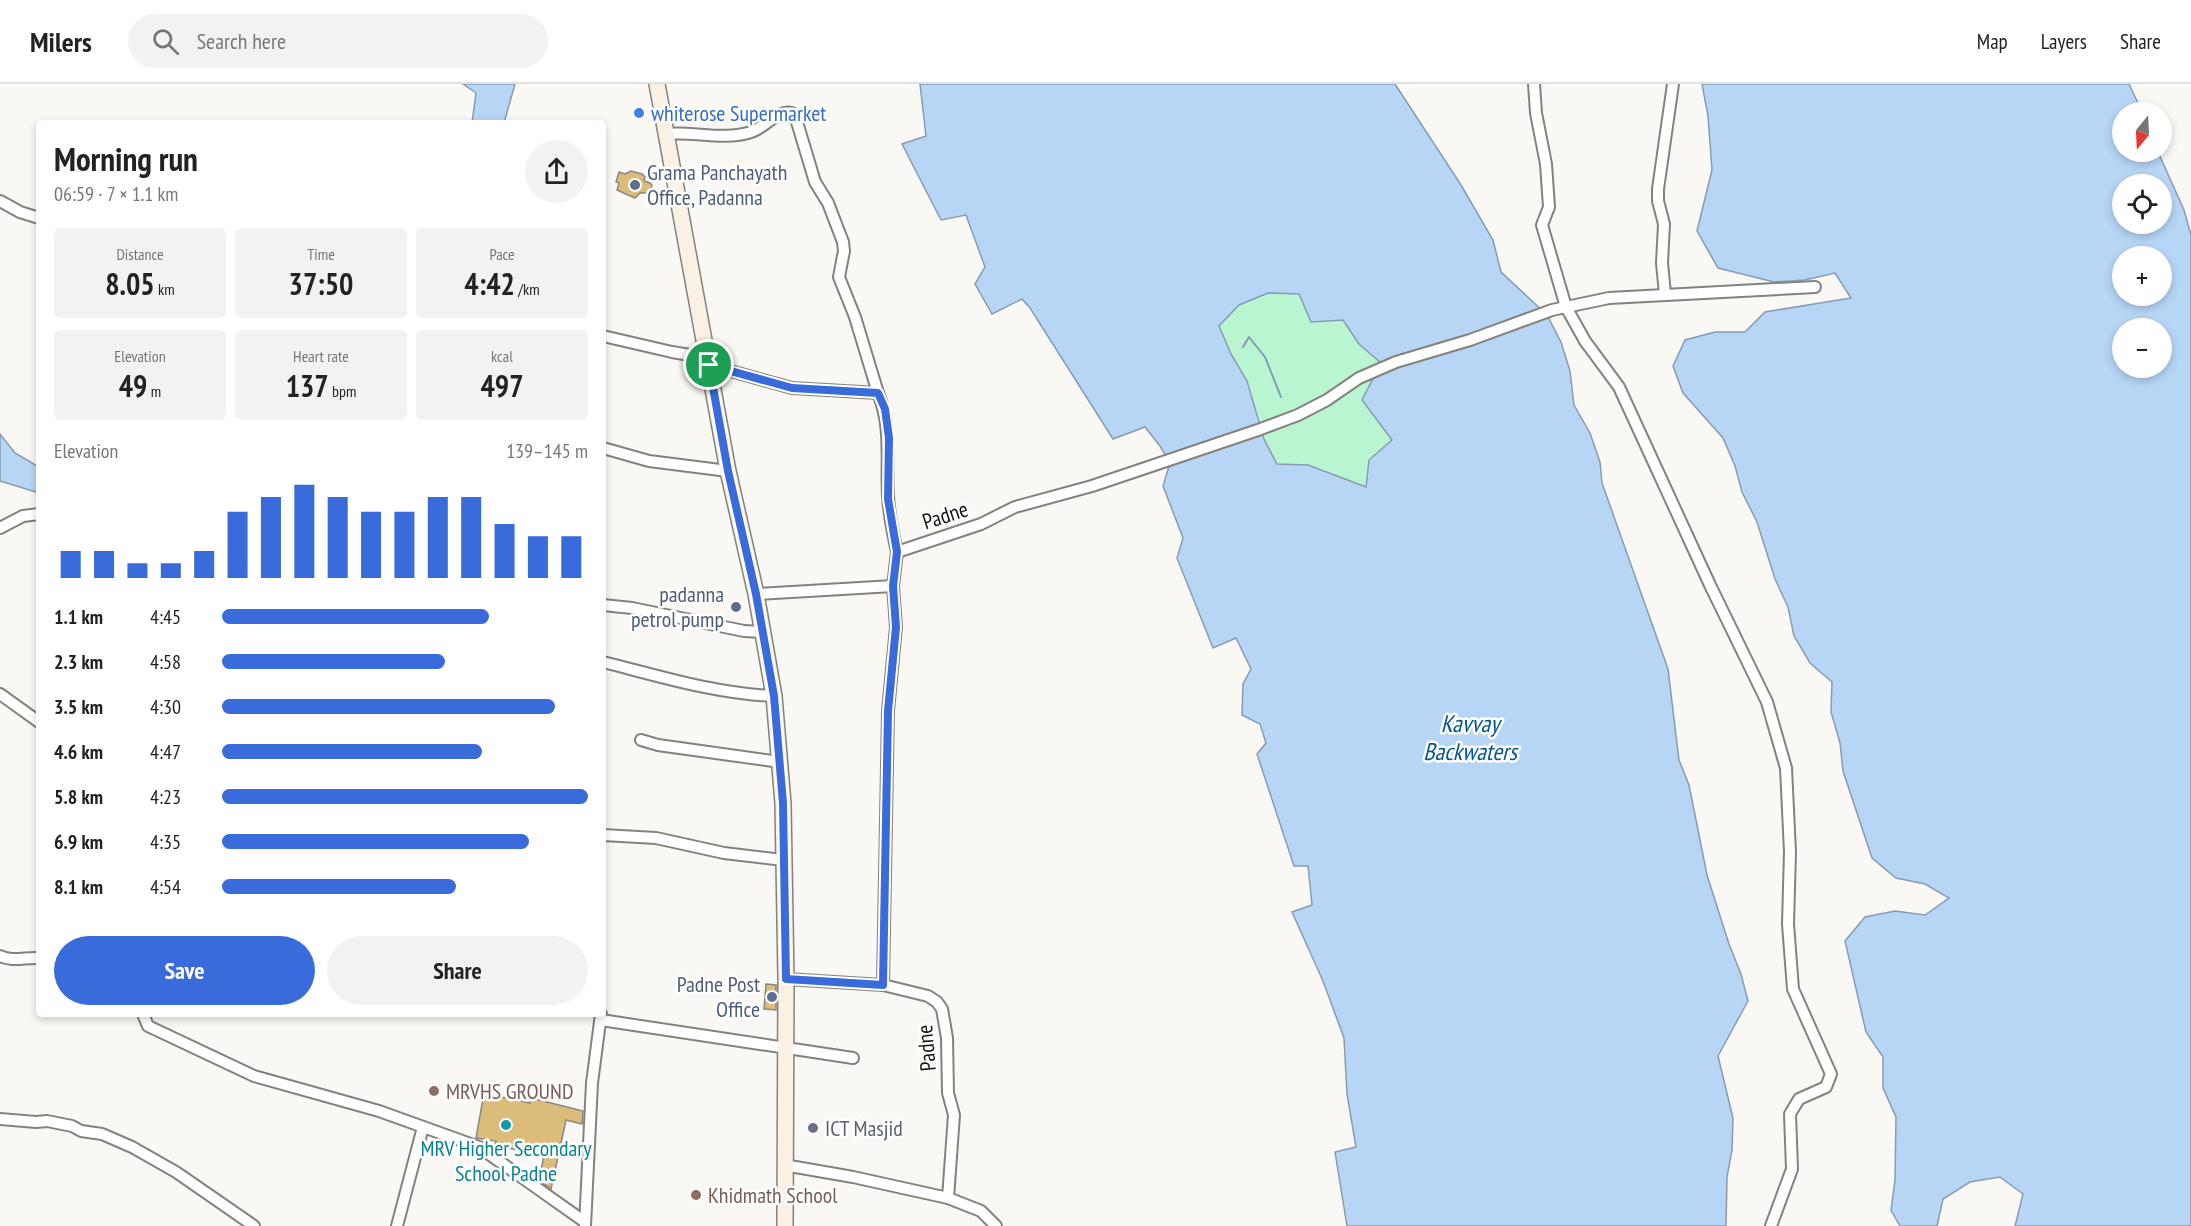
<!DOCTYPE html>
<html lang="en">
<head>
<meta charset="utf-8">
<style>
  :root { --surface:#fff; --page:#f2f2f2; --text:#222; --muted:#767676; --line:#e0e0e0; --accent:#3a6bdb }
  body { margin:0; font-family:"PT Sans Narrow",sans-serif; background:var(--page); color:var(--text); height:100vh; display:flex; flex-direction:column; font-size:22px; white-space:nowrap }
  * { box-sizing:border-box; margin:0 }
  p { font-size:20px; color:var(--muted) }
  .icon { flex:none; width:33px; height:33px; fill:none; stroke:currentColor; stroke-width:2; stroke-linecap:round; stroke-linejoin:round }
  .map { position:relative; flex:1; overflow:hidden }
  .panel { position:absolute; left:36px; top:36px; width:570px; height:897px; display:flex; flex-direction:column; background:var(--surface); border-radius:6px; box-shadow:0 3px 9px #0003 }
  .panel>* { flex:none }
  .needle { width:39px; rotate:198deg }
  .buttons { position:absolute; left:2112px; top:18px; display:grid; gap:12px }
  .buttons a { display:grid; place-items:center; width:60px; height:60px; border-radius:50%; background:var(--surface); box-shadow:0 3px 9px #0003; font-size:30px }
  .pin { position:absolute; display:grid; place-items:center; width:51px; height:51px; color:#fff; margin:-26px; border:3px solid #fff; border-radius:50%; box-shadow:0 2px 6px #0007 }
  .round { display:grid; place-items:center; flex:none; width:63px; height:63px; border-radius:32px; background:var(--page) }
  .summary { display:flex; align-items:center; justify-content:space-between; height:102px; padding:0 18px }
  h1 { font-size:33px; font-weight:700; line-height:45px }
  .metrics { display:grid; grid-template-columns:repeat(3,1fr); gap:9px; height:102px; padding:6px 18px }
  .metrics div { display:grid; align-content:center; border-radius:6px; background:var(--page); text-align:center }
  .metrics b { font-size:30px; font-weight:700 }
  .metrics small { font-size:16px; font-weight:400 }
  .metrics p { font-size:16px }
  .chart { height:168px; padding:12px 18px }
  .chart p { display:flex; justify-content:space-between }
  .chart svg { width:100%; height:108px; margin-top:6px; stroke:var(--accent); stroke-width:6 }
  .action { display:flex; gap:12px; margin-top:auto; padding:12px 18px }
  .action a { flex:1; height:69px; border-radius:36px; background:var(--accent); color:#fff; font-size:24px; font-weight:700; line-height:69px; text-align:center }
  .action a+a { background:var(--page); color:var(--text) }
  ul { padding:0 18px; list-style:none; font-size:20px }
  li { display:grid; grid-template-columns:96px 72px 1fr; align-items:center; height:45px }
  li i { height:15px; border-radius:8px; background:var(--accent) }
  header { display:flex; align-items:center; gap:36px; box-sizing:border-box; height:84px; padding:0 30px; background:var(--surface); border-bottom:2px solid var(--line) }
  header strong { font-size:28px }
  nav { display:flex; gap:33px; margin-inline-start:auto; font-size:21px }
  .search { width:420px; height:54px; background:var(--page); display:flex; align-items:center; gap:15px; box-sizing:border-box; padding:0 21px; border-radius:33px; color:var(--muted); font-size:22px }
  .map>svg:first-child { display:block }
  .green { fill:#b9f5d1 }
  .water { fill:#b7d5f5; stroke:#879cb2; stroke-width:1.5; fill-rule:evenodd }
  .lines { fill:none; stroke-linecap:round; stroke-linejoin:round }
  .stream { stroke:#879cb2; stroke-width:2 }
  .building { fill:#dbbc7a; stroke:#8a8884; stroke-width:1.5 }
  .street-casing { stroke:#84827e; stroke-width:14 }
  .secondary-casing { stroke:#84827e; stroke-width:18 }
  .street { stroke:#fff; stroke-width:10 }
  .secondary { stroke:#fbf0e4; stroke-width:15 }
  .route-casing { stroke:#fff; stroke-width:12 }
  .route { stroke:#3a6bdb; stroke-width:8 }
  .shop-dot { fill:#3f7fe0; stroke:#fff; stroke-width:2 }
  .service-dot { fill:#5c6f8a; stroke:#fff; stroke-width:2 }
  .education-dot { fill:#8d6e63; stroke:#fff; stroke-width:2 }
  .culture-dot { fill:#0f9aa8; stroke:#fff; stroke-width:2 }
  .worship-dot { fill:#6b7280; stroke:#fff; stroke-width:2 }
  .labels { text-anchor:middle; stroke-width:5; stroke-linejoin:round; paint-order:stroke }
  .shop-label { font-size:22px; fill:#366cbe; stroke:#fff; text-anchor:start }
  .service-label { font-size:22px; fill:#4e5e75; stroke:#fff; text-anchor:end }
  .street-label { font-size:22px; fill:#171615; stroke:#fff }
  .education-label { font-size:22px; fill:#785e54; stroke:#fff; text-anchor:start }
  .worship-label { font-size:22px; fill:#5b616d; stroke:#fff; text-anchor:start }
  .culture-label { font-size:22px; fill:#0d838f; stroke:#fff }
  .water-label { font-size:24px; font-style:italic; fill:#075593; stroke:#fff }
</style>
</head>
<body>
<header>
<strong>Milers</strong>
<div class="search"><svg class="icon" aria-label="search" viewBox="0 0 24 24"><circle cx="10" cy="10" r="6"/><path d="M15 15l6 6"/></svg>Search here</div>
<nav><a>Map</a><a>Layers</a><a>Share</a></nav>
</header>
<div class="map">
<svg width="2191" height="1142" viewBox="0 0 2191 1142">
  <rect width="100%" height="100%" fill="#faf8f4"/>
  <!-- green -->
  <path class="green" d="M1268,209L1299,210L1311,238L1343,236L1359,260L1381,279L1362,316L1392,356L1369,376L1366,403L1308,381L1277,380L1264,355L1247,297L1231,270L1219,242L1239,221Z"/>
  <!-- water -->
  <g class="water">
    <path d="M463,0H515L504,39H472L476,9Z"/>
    <path d="M920,0H1395L1461,101L1493,156L1501,188L1547,231L1561,258L1570,287L1574,321L1590,349L1600,378L1602,399L1668,585L1679,676L1689,701L1707,791L1729,860L1741,890L1748,917L1718,972L1733,1034L1732,1066L1727,1093L1726,1142H1347L1335,1068L1356,1063L1347,1010L1344,954L1323,897L1292,828L1312,821L1308,782H1294L1257,670L1266,659L1260,640L1242,631L1243,600L1251,585L1236,554L1213,564L1177,474L1183,454L1163,402L1170,379L1160,362L1145,343L1113,355L1030,224L1022,215L992,230L975,200L985,183L966,131L941,136L902,60L926,52ZM1268,209L1299,210L1311,238L1343,236L1359,260L1381,279L1362,316L1392,356L1369,376L1366,403L1308,381L1277,380L1264,355L1247,297L1231,270L1219,242L1239,221Z"/>
    <path d="M1702,0H2129L2142,28H2122V68H2158L2184,126L2191,151V1142H2015L2023,1110L2000,1093L1970,1098L1943,1115L1937,1142H1900L1891,1126L1895,1096L1896,1033L1883,1004V973L1866,948L1845,857L1865,833L1895,827L1925,831L1949,814L1925,800L1896,794L1872,774L1843,687L1840,659L1831,628L1832,598L1810,579L1794,552L1788,523L1775,495L1757,438L1742,408L1735,382L1723,354L1683,309L1673,282L1685,256L1715,248H1745L1765,228L1851,214L1835,189L1805,196L1774,198L1718,184L1697,147L1712,86L1708,32ZM2122,100H2162V140H2122ZM2162,172V212H2122V172ZM2122,244H2162V284H2122Z"/>
    <path d="M0,350L15,369L39,383V409L0,397Z"/>
  </g>
  <g class="lines">
    <!-- stream -->
    <path class="stream" d="M1243,263L1249,253L1265,273L1281,313"/>
  </g>
  <!-- building -->
  <g class="building">
    <path d="M631,87L642,90L645,93L644,97L650,99L652,101L650,109H640L635,114L617,106L619,99L616,98L619,88L625,90Z"/>
    <path d="M766,900L776,901V926L764,925Z"/>
    <path d="M484,1009L530,1019L531,1014L583,1027L582,1040L566,1036L551,1105L539,1096L544,1072L495,1061L496,1057L476,1054Z"/>
  </g>
  <g class="lines">
    <!-- street casing -->
    <g class="street-casing">
      <g id="street">
        <path d="M1534,0L1536,29L1546,80L1549,123L1542,141L1566,223L1585,257L1619,303L1710,501L1767,618L1786,684L1790,768L1788,840L1793,905L1831,990L1826,1003L1799,1015L1790,1030L1792,1085L1771,1142"/>
        <path d="M666,50C694,47 723,57 751,48C765,44 777,25 792,29L797,38L815,98L828,119L843,158L844,167L839,193L855,233L878,309"/>
        <path d="M0,117L20,128L39,134"/>
        <path d="M1665,210L1662,179L1664,140L1658,117V105L1673,0"/>
        <path d="M603,252L672,268L708,274"/>
        <path d="M709,281L792,304L878,309C892,343 886,376 888,412C889,431 893,450 897,468"/>
        <path d="M603,364L649,377L728,387"/>
        <path d="M0,444L23,432L39,430"/>
        <path d="M756,510L893,502"/>
        <path d="M603,521L632,524L744,547L762,548"/>
        <path d="M603,578C659,592 716,610 774,612"/>
        <path d="M0,610L39,638"/>
        <path d="M641,656L658,661L780,678"/>
        <path d="M603,751L656,754L724,769L783,776"/>
        <path d="M0,872C13,878 25,873 39,874"/>
        <path d="M786,895L883,901"/>
        <path d="M143,930L148,942L254,992L379,1027L479,1063L585,1138"/>
        <path d="M601,936L853,974"/>
        <path d="M0,1035L36,1038L47,1037L72,1042L81,1047L102,1050L132,1063L176,1088L254,1142"/>
        <path d="M784,1081L853,1093L948,1114"/>
        <path d="M397,1142L423,1043"/>
        <path d="M585,1142L592,999L601,930"/>
        <path d="M996,1142L981,1127L948,1114L954,1031L948,1009L947,954L942,925L937,918L928,912L883,901L888,627L896,543L893,502L897,468L981,440L1015,423L1092,402L1258,346L1298,331L1327,316L1359,294L1396,278L1470,256L1552,226L1609,214L1815,203"/>
      </g>
    </g>
    <!-- secondary casing -->
    <g class="secondary-casing">
      <path id="secondary" d="M657,0L728,387L756,510L774,612L783,719L786,895L785,1142"/>
    </g>
    <!-- street -->
    <use href="#street" class="street"/>
    <!-- secondary -->
    <use href="#secondary" class="secondary"/>
  </g>
  <g class="lines">
    <!-- route casing -->
    <g class="route-casing">
      <path id="route" d="M709,281L792,304L878,309L885,325L889,354L888,415L897,468L893,502L896,543L888,627L883,901L786,895L783,719L774,612L756,510L728,387Z"/>
    </g>
    <!-- route -->
    <use href="#route" class="route"/>
  </g>
  <!-- markers -->
  <circle class="shop-dot" cx="639" cy="29" r="6"/>
  <g class="service-dot">
    <circle cx="635" cy="101" r="6"/>
    <circle cx="736" cy="523" r="6"/>
    <circle cx="772" cy="913" r="6"/>
  </g>
  <g class="education-dot">
    <circle cx="434" cy="1007" r="6"/>
    <circle cx="696" cy="1111" r="6"/>
  </g>
  <circle class="culture-dot" cx="506" cy="1041" r="6"/>
  <circle class="worship-dot" cx="813" cy="1044" r="6"/>
  <g class="labels">
    <!-- shop labels -->
    <g class="shop-label">
      <text x="651" y="37">whiterose Supermarket</text>
    </g>
    <!-- service labels -->
    <g class="service-label">
      <text x="647" y="96" text-anchor="start">Grama Panchayath<tspan x="647" dy="25">Office, Padanna</tspan></text>
      <text x="724" y="518">padanna<tspan x="724" dy="25">petrol pump</tspan></text>
      <text x="760" y="908">Padne Post<tspan x="760" dy="25">Office</tspan></text>
    </g>
    <!-- street labels -->
    <g class="street-label">
      <text transform="translate(945 431) rotate(-18)" y="8">Padne</text>
      <text transform="translate(926 964) rotate(-95)" y="8">Padne</text>
    </g>
    <!-- education labels -->
    <g class="education-label">
      <text x="446" y="1015">MRVHS GROUND</text>
      <text x="708" y="1119">Khidmath School</text>
    </g>
    <!-- worship labels -->
    <g class="worship-label">
      <text x="825" y="1052">ICT Masjid</text>
    </g>
    <!-- culture labels -->
    <g class="culture-label">
      <text x="506" y="1072">MRV Higher Secondary<tspan x="506" dy="25">School Padne</tspan></text>
    </g>
    <!-- water labels -->
    <g class="water-label">
      <text x="1470" y="648">Kavvay<tspan x="1470" dy="28">Backwaters</tspan></text>
    </g>
  </g>
</svg>
<div class="buttons">
<a><svg class="needle" viewBox="-14 -14 28 28"><path d="M0-13l5 13h-10z" fill="#e53935"/><path d="M0 13l5-13h-10z" fill="#767676"/></svg></a>
<a><svg class="icon" aria-label="locate" viewBox="0 0 24 24"><circle cx="12" cy="12" r="6"/><path d="M12 2v4M12 18v4M2 12h4M18 12h4"/></svg></a>
<a>+</a>
<a>−</a>
</div>
<div class="pin" style="left:709px;top:281px;background:#1e9e55"><svg class="icon" aria-label="arrive" viewBox="0 0 24 24"><path d="M6 21V4h12l-3 4 3 4H6"/></svg></div>
<section class="panel">
<div class="summary"><div><h1>Morning run</h1><p>06:59 · 7 × 1.1 km</p></div><a class="round"><svg class="icon" aria-label="share" viewBox="0 0 24 24"><path d="M12 15V3M7 8l5-5 5 5M5 13v7h14v-7"/></svg></a></div>
<div class="metrics">
<div><p>Distance</p><b>8.05<small> km</small></b></div>
<div><p>Time</p><b>37:50</b></div>
<div><p>Pace</p><b>4:42<small> /km</small></b></div>
</div>
<div class="metrics">
<div><p>Elevation</p><b>49<small> m</small></b></div>
<div><p>Heart rate</p><b>137<small> bpm</small></b></div>
<div><p>kcal</p><b>497</b></div>
</div>
<div class="chart"><p><span>Elevation</span>139–145 m</p>
<svg viewBox="0 0 160 44" preserveAspectRatio="none"><path d="M5 44V33M15 44V33M25 44V38M35 44V38M45 44V33M55 44V17M65 44V11M75 44V6M85 44V11M95 44V17M105 44V17M115 44V11M125 44V11M135 44V22M145 44V27M155 44V27"/></svg>
</div>
<ul>
<li><b>1.1 km</b>4:45<i style="width:73%"></i></li>
<li><b>2.3 km</b>4:58<i style="width:61%"></i></li>
<li><b>3.5 km</b>4:30<i style="width:91%"></i></li>
<li><b>4.6 km</b>4:47<i style="width:71%"></i></li>
<li><b>5.8 km</b>4:23<i style="width:100%"></i></li>
<li><b>6.9 km</b>4:35<i style="width:84%"></i></li>
<li><b>8.1 km</b>4:54<i style="width:64%"></i></li>
</ul>
<div class="action"><a>Save</a><a>Share</a></div>
</section>
</div>
</body>
</html>
